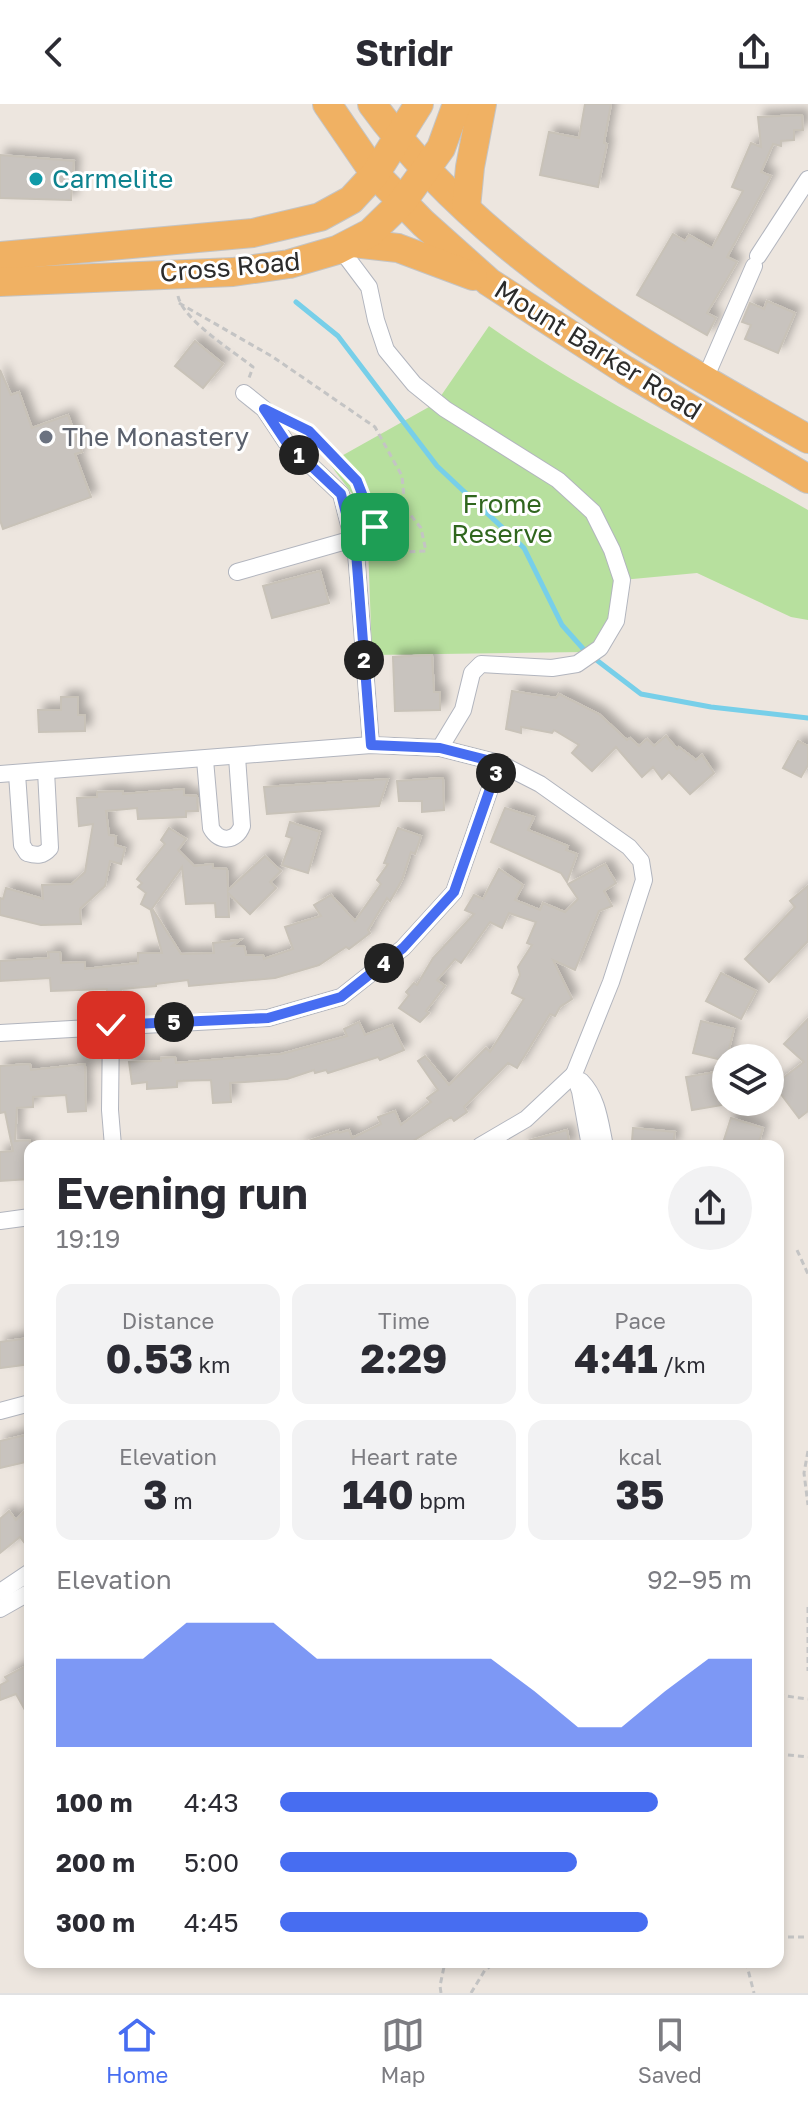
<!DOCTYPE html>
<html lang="en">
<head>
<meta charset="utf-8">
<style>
  :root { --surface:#fff; --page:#f2f2f3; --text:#2b2b33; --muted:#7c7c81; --line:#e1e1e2; --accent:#476df1 }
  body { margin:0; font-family:"Golos Text",sans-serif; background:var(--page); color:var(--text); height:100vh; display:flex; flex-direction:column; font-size:30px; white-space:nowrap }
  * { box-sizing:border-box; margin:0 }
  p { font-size:26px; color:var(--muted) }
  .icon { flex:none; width:44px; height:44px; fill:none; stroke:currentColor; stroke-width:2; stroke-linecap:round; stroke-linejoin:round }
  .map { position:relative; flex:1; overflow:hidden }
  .drawer { position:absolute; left:24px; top:1036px; width:760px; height:828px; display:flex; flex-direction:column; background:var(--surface); border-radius:16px; box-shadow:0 4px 12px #0003 }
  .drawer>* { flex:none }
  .buttons { position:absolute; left:712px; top:940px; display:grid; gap:16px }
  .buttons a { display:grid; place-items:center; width:72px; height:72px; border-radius:50%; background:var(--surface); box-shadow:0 4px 12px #0003; font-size:40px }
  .pin { position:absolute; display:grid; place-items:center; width:68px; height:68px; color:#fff; margin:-34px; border-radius:16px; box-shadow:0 4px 12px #0006 }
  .km { position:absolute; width:40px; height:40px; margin:-20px; border-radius:50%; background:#222; color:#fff; font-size:22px; line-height:40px; text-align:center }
  .round { display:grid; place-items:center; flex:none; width:84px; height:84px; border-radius:42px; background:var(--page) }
  .overview { display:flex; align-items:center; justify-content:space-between; height:136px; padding:0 32px }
  h1 { font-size:44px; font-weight:700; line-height:60px }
  .metrics { display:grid; grid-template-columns:repeat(3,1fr); gap:12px; height:136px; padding:8px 32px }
  .metrics div { display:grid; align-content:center; border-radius:16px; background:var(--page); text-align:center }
  .metrics b { font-size:40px; font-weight:700 }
  .metrics small { font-size:22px; font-weight:400 }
  .metrics p { font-size:22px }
  .chart { height:224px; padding:16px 32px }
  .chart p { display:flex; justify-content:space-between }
  .chart svg { width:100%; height:144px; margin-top:8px; fill:var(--accent); opacity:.7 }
  ul { padding:0 32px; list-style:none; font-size:26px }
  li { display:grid; grid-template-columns:128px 96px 1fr; align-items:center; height:60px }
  li i { height:20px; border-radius:10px; background:var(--accent) }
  header { display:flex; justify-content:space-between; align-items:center; height:104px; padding:0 32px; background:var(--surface); font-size:36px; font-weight:700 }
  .tab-bar { display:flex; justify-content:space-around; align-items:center; height:112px; border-top:2px solid var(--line); background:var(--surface); font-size:22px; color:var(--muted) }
  .tab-bar a { display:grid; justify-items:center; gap:4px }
  .tab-bar .on { color:var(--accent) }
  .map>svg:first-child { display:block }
  .green { fill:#b7e09e }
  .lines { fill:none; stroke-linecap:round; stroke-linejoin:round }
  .stream { stroke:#77cfe9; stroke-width:5 }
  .building { fill:#c8c3be; stroke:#c8c2b8; stroke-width:2; filter:url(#shadow) }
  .minor-casing { stroke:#b2b5be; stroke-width:18 }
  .trunk-casing { stroke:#c4c4c4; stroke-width:30 }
  .path { stroke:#c4c4c4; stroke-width:3; stroke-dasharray:6 4; stroke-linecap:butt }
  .minor { stroke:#fff; stroke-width:16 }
  .trunk { stroke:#f0b163; stroke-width:28 }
  .route-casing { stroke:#fff; stroke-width:16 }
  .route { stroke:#476df1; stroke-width:10 }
  .culture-dot { fill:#0f9aa8; stroke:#fff; stroke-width:3 }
  .worship-dot { fill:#6b7280; stroke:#fff; stroke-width:3 }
  .labels { text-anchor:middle; stroke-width:6; stroke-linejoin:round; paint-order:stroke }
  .culture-label { font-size:26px; fill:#0d838f; stroke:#fff; text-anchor:start }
  .street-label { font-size:26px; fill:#2c2c2c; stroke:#fff }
  .worship-label { font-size:26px; fill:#5b616d; stroke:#fff; text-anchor:start }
  .park-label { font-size:26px; fill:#30661e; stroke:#fff }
</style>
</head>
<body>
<header><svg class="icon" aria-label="back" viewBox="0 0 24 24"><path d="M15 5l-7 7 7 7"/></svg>Stridr<svg class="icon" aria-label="share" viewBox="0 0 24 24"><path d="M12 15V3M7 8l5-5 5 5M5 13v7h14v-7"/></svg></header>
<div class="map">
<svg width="808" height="1889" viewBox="0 0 808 1889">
  <defs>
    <filter id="shadow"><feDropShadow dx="6" dy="-6" stdDeviation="4" flood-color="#0004"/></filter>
  </defs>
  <rect width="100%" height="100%" fill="#ede6df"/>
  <!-- green -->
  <path class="green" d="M489,222C590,293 701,345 808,406V516L791,513L697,469L622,476L616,517L586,548L372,551L368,442L353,391L329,359L436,299Z"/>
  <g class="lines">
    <!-- stream -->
    <path class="stream" d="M296,198L338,232L437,362L524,444L562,521L586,548L641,590L711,603L808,614"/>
  </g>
  <!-- building -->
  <g class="building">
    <path d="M585,0H611L604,39L607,40L598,83L540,71L549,28L579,34Z"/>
    <path d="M802,11L803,26H794V36L781,37V42L773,40L761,68L771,72L727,153L737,158L707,209L716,214L707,231L637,191L673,130L685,137L689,131L712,144L743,87L732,83L751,39L761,43L758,13Z"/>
    <path d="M0,51L74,57L71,96L0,94Z"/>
    <path d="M767,197L795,209L778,249L745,235L751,221L742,218L750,199L764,205Z"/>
    <path d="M195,237L223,260L203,284L175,262Z"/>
    <path d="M0,266L11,291L19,288L32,324L68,311L82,348L75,350L91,393L3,425L0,416Z"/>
    <path d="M320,467L329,499L272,514L263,482Z"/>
    <path d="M432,551L434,588H440V606L395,607L393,553Z"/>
    <path d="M512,587L556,594L559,590L599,610L627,636L630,634L639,642L647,635L654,642L666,632L677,645L679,643L696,656L702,651L714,669L690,690L669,668L662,675L653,663L642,673L616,643L592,667L572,649L579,641L554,626L552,629L521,623V629L506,625Z"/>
    <path d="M61,593H78V611H85V627L39,628L38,606H61Z"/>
    <path d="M798,637L808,642V661L801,673L783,664Z"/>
    <path d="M443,674L444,706L422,708V697H399L397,677Z"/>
    <path d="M388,675L379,702L267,710L264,683Z"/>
    <path d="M184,685V691L197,692L198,707H186V713L138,715L137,704L106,707L109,731L116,732L115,741L125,744L121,760L110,757L105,782L80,805L81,820L41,821L0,811V794L3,795L6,784L43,795L42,781L72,780L85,768L93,720L79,722L77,694L97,693V688L123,687V690Z"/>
    <path d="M505,704L534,713L528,726L568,742L566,746L577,750L567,778L561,769L491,738Z"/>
    <path d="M290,718L320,728L308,769L282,761L292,734L286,732Z"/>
    <path d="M169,724L186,735L178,746L194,762L213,760V764L227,765L228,786L265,752L281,767L270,778L276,784L250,810L228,789L229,813H216L215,799L186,800L182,763L151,806L141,800L146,789L138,783L142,779L137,775L165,740L161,736Z"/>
    <path d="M398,724L421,732L415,750L411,748L402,776L390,797L387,794L368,826L370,829L349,845L346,843L319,861L275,874L189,882L188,876L156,880V882L121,885L122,892L107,893V885L51,887L50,874L0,877V857L49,854L48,848H60L61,859L85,858V865L138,859V849H162L151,807L153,806L181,850L214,849L213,839L240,836L232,842H244L246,851H263L264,855L293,845L285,823L321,812L314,801L331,791L355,817L381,780L377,776L388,760L384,759Z"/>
    <path d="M605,760L616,779L604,787L612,802L599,807L575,866L553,856L572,895L560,903L555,912L550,910L517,964L508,959L464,1003L467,1008L454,1017L451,1013L405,1042H300V1040L338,1027L339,1029L349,1026L352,1034L381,1020L378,1013L395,1007L401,1021L431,998L427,994L438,986L418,957L425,952L449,981L486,944L490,948L524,895L512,889L520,871L518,863L532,841L527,839L536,818L509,809L502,824L490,818L461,859L455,855L437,876L445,882L426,907L429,909L420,918L399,904L409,891L406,888L414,879L417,881L433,854L474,810L465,806L474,791L483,795L499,765L523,781L515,796L540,806L543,799L565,808L578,795L568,780Z"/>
    <path d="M808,782V837L769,878L745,855L795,803L790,797Z"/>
    <path d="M721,869L756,887L741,915L706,897Z"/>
    <path d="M808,915V1007L799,1014L774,981L804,958L784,940Z"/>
    <path d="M701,917L734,925L726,957L693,949Z"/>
    <path d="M359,918L365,931L392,921L404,946L380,956L378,953L328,969L326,966L315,969L314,966L287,975L230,979L231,998L213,999L211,976L177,977V983L147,985V978L132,980L129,958L161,957V954L175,953L176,959L281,950L347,932L344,925Z"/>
    <path d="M30,960L31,966L85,960L86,1007L68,1008L66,991L33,993V1003L17,1004L15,1037L30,1036V1075L0,1077V1048L13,1047L5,1008L0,1009V962Z"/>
    <path d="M722,967L728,1000L692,1006L686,973Z"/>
    <path d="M731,1014L763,1024L758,1042H722Z"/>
    <path d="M633,1024L675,1028L673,1042H640V1038L632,1037Z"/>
    <path d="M567,1026L570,1042H524V1038Z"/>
    <path d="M30,1234V1260L0,1264V1238Z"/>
    <path d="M30,1330V1357L0,1364V1337Z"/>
    <path d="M30,1402V1446L20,1433L0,1449V1415L9,1407L16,1416Z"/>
    <path d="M30,1560V1615L16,1590L0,1596V1581L8,1577L5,1573Z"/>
  </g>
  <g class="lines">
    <!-- minor casing -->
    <g class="minor-casing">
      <g id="minor">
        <path d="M337,146L345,151L369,183L376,216L386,246L414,280L445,305L558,376L593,408L612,446L622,476L616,517L600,544L577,560L552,564L481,560L472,569L463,606L440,644"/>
        <path d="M758,152L808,75"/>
        <path d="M705,275L754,162"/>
        <path d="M244,289L264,305L286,338L341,390L356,448L371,641"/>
        <path d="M237,468L353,435"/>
        <path d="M205,656L211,724C219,739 236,738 242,722L237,653"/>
        <path d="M0,670L371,641L440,644L499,659L540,680L629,743L641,757L644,776L611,878L574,970L580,987L590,1042"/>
        <path d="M17,670L22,741L27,749C37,752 43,752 50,744L46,667"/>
        <path d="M111,921L110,1006L113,1042"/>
        <path d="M0,929L268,914L341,893L403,844L454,788L499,659"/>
        <path d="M581,977C598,994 600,1019 605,1042"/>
        <path d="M480,1042L526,1015L574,970"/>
        <path d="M0,1117L30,1113"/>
        <path d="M0,1307L30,1299"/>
        <path d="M0,1488L30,1468"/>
        <path d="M0,1505L30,1488"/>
      </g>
    </g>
    <!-- trunk casing -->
    <g class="trunk-casing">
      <g id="trunk">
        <path d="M327,0L375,70L423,119L489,178L625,266L808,375"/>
        <path d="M372,0C481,150 650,246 808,335"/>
        <path d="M466,104L470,63L482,0"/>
        <path d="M353,139L398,144L473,172"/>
        <path d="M0,152L253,129L320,113L351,96L375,70L419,0"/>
        <path d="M0,178L233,168L289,160L337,146L370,129L402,98L441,44L457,0"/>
      </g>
    </g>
    <!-- path -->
    <g class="path">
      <path d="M178,192C183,216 233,247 253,263L249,274"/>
      <path d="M179,199L273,253L375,323L402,372L405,404L421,424L426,447L403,448L375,423L357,377L309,327L291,318"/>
      <path d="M797,1146L808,1170"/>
      <path d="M808,1347L804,1369L808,1401"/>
      <path d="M808,1503V1567"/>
      <path d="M778,1591L808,1595"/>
      <path d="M778,1650L808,1653"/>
      <path d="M778,1833H808"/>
      <path d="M746,1858L754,1889"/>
      <path d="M441,1889L440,1882L445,1858"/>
      <path d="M471,1889L485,1866L496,1858"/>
    </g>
    <!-- minor -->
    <use href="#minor" class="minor"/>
    <!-- trunk -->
    <use href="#trunk" class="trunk"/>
  </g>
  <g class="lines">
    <!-- route casing -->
    <g class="route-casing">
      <path id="route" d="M111,921L268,914L341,893L403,844L454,788L499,659L440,644L371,641L356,448L341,390L286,338L264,305L309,327L357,377L375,423"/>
    </g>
    <!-- route -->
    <use href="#route" class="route"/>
  </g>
  <!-- markers -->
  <circle class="culture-dot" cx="36" cy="75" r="8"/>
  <circle class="worship-dot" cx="46" cy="333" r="8"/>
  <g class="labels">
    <!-- culture labels -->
    <g class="culture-label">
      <text x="52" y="84">Carmelite</text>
    </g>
    <!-- street labels -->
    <g class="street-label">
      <text transform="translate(230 163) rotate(-5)" y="9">Cross Road</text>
      <text transform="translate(598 246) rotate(32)" y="9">Mount Barker Road</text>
    </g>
    <!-- worship labels -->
    <g class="worship-label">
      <text x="62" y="342">The Monastery</text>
    </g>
    <!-- park labels -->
    <g class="park-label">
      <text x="502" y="409">Frome<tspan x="502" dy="30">Reserve</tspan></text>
    </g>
  </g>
</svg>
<div class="buttons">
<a><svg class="icon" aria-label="layers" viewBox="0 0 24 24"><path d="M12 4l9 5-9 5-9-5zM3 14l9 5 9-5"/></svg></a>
</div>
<div class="pin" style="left:375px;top:423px;background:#1e9e55"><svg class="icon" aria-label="arrive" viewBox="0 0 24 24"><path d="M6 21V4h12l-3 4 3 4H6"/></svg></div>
<div class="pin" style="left:111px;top:921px;background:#d93025"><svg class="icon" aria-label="check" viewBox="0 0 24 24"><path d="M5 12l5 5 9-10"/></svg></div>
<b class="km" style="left:299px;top:351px">1</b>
<b class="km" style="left:364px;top:556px">2</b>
<b class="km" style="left:496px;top:669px">3</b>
<b class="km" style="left:384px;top:859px">4</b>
<b class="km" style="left:174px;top:918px">5</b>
<section class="drawer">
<div class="overview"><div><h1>Evening run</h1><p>19:19</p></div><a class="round"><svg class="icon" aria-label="share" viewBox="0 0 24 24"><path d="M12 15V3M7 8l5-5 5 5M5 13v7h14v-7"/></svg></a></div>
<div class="metrics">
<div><p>Distance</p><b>0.53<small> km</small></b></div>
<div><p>Time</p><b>2:29</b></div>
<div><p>Pace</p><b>4:41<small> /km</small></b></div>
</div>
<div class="metrics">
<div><p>Elevation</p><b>3<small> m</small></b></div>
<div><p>Heart rate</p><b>140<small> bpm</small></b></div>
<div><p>kcal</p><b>35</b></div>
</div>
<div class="chart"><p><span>Elevation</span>92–95 m</p>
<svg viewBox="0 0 160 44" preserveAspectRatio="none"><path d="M0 44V17L10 17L20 17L30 6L40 6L50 6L60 17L70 17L80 17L90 17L100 17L110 27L120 38L130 38L140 27L150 17L160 17V44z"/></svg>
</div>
<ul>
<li><b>100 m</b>4:43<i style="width:80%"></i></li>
<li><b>200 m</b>5:00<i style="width:63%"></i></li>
<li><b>300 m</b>4:45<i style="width:78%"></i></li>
</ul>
</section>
</div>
<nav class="tab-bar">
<a class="on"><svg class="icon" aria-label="home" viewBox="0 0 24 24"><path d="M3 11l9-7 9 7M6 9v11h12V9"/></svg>Home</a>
<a><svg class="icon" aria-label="map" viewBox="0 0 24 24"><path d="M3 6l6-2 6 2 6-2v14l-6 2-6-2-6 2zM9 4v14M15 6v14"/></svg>Map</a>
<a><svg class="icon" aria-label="saved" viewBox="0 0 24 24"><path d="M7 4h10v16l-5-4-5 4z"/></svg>Saved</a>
</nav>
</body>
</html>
